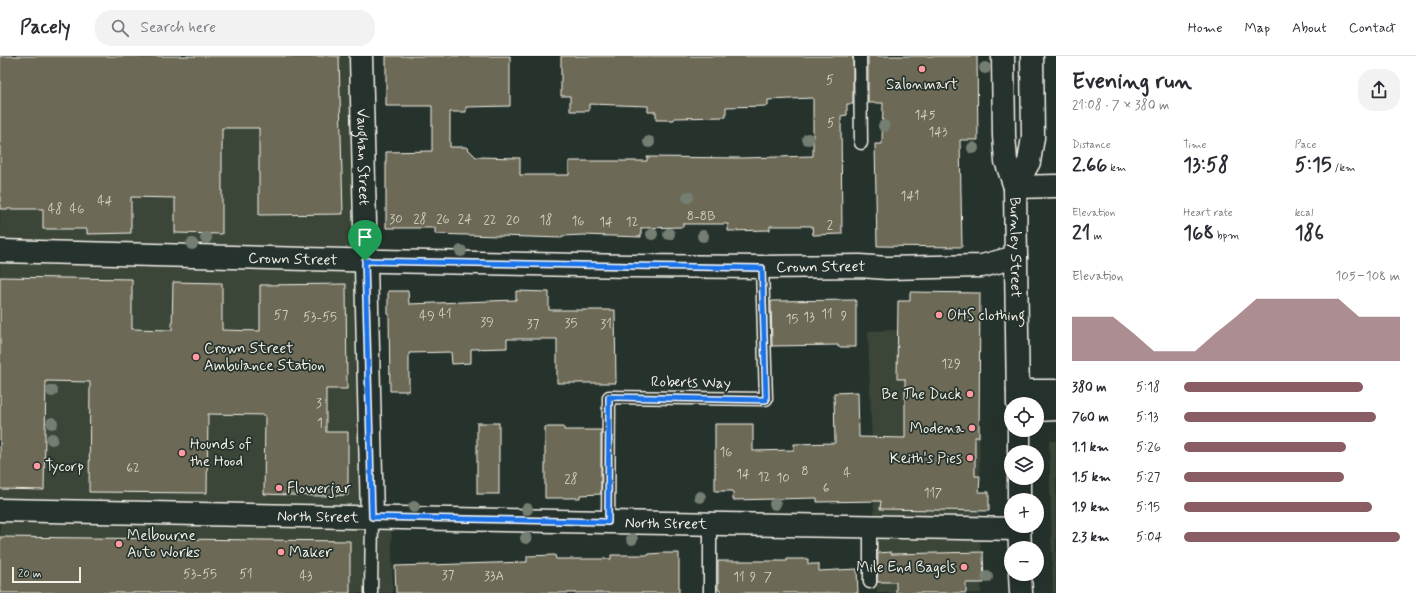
<!DOCTYPE html>
<html lang="en">
<head>
<meta charset="utf-8">
<style>
  :root { --surface:#fff; --page:#f2f2f3; --text:#2b2b33; --muted:#7c7c81; --line:#e1e1e2; --accent:#8a5d65 }
  body { margin:0; font-family:Mynerve,sans-serif; background:var(--page); color:var(--text); height:100vh; display:flex; flex-direction:column; font-size:15px; white-space:nowrap }
  * { box-sizing:border-box; margin:0 }
  p { font-size:13px; color:var(--muted) }
  .icon { flex:none; width:22px; height:22px; fill:none; stroke:currentColor; stroke-width:2; stroke-linecap:round; stroke-linejoin:round }
  .map { position:relative; flex:1; overflow:hidden }
  .sheet { display:flex; flex-direction:column; background:var(--surface); width:360px }
  .sheet>* { flex:none }
  .buttons { position:absolute; left:1004px; top:341px; display:grid; gap:8px }
  .buttons a { display:grid; place-items:center; width:40px; height:40px; border-radius:50%; background:var(--surface); box-shadow:0 4px 16px #0002; font-size:20px }
  .scale { position:absolute; left:12px; bottom:10px; width:69px; box-sizing:border-box; padding-left:4px; border:2px solid #f4f1e8; border-top:0; font-size:11px; line-height:14px; white-space:nowrap; color:#f4f1e8; -webkit-text-stroke:3px #26332d; paint-order:stroke }
  .pin { position:absolute; display:grid; place-items:center; width:34px; height:34px; color:#fff; margin:-41px -17px; border-radius:50% 50% 50% 0; rotate:-45deg; box-shadow:0 0 4px #0007 }
  .pin .icon { rotate:45deg }
  .round { display:grid; place-items:center; flex:none; width:42px; height:42px; border-radius:16px; background:var(--page) }
  .head { display:flex; align-items:center; justify-content:space-between; height:68px; padding:0 16px }
  h1 { font-size:22px; font-weight:700; line-height:30px }
  .metrics { display:grid; grid-template-columns:repeat(3,1fr); gap:6px; height:68px; padding:4px 16px }
  .metrics div { display:grid; align-content:center }
  .metrics b { font-size:20px; font-weight:700 }
  .metrics small { font-size:11px; font-weight:400 }
  .metrics p { font-size:11px }
  .chart { height:112px; padding:8px 16px }
  .chart p { display:flex; justify-content:space-between }
  .chart svg { width:100%; height:72px; margin-top:4px; fill:var(--accent); opacity:.7 }
  ul { padding:0 16px; list-style:none; font-size:13px }
  li { display:grid; grid-template-columns:64px 48px 1fr; align-items:center; height:30px }
  li i { height:10px; border-radius:5px; background:var(--accent) }
  header { display:flex; align-items:center; gap:24px; box-sizing:border-box; height:56px; padding:0 20px; background:var(--surface); border-bottom:1px solid var(--line) }
  header strong { font-size:19px }
  nav { display:flex; gap:22px; margin-inline-start:auto; font-size:14px }
  .search { width:280px; height:36px; background:var(--page); display:flex; align-items:center; gap:10px; box-sizing:border-box; padding:0 14px; border-radius:16px; color:var(--muted); font-size:15px }
  main { display:flex; flex:1; min-height:0 }
  .map>svg:first-child { display:block }
  .built { fill:#3b4439 }
  .building { fill:#6c6b56; stroke:#f4f1e8 }
  .lines { fill:none; stroke-linecap:round; stroke-linejoin:round }
  .lane-casing { stroke:#f4f1e8; stroke-width:15 }
  .street-casing { stroke:#f4f1e8; stroke-width:25 }
  .secondary-casing { stroke:#f4f1e8; stroke-width:25 }
  .lane { stroke:#26332d; stroke-width:12 }
  .street { stroke:#26332d; stroke-width:22 }
  .secondary { stroke:#26332d; stroke-width:22 }
  .tree { fill:#757e72 }
  .route-casing { stroke:#fff; stroke-width:8 }
  .route { stroke:#1a73e8; stroke-width:5 }
  .poi-dot { fill:#ff9aa2; stroke:#26332d; stroke-width:1.5 }
  .labels { text-anchor:middle; stroke-width:3.5; stroke-linejoin:round; paint-order:stroke }
  .number-label { font-size:13px; fill:#d2d0c4 }
  .poi-label { font-size:15px; fill:#f4f1e8; stroke:#26332d; text-anchor:start }
  .street-label { font-size:15px; fill:#f4f1e8; stroke:#26332d }
</style>
</head>
<body>
<header>
<strong>Pacely</strong>
<div class="search"><svg class="icon" aria-label="search" viewBox="0 0 24 24"><circle cx="10" cy="10" r="6"/><path d="M15 15l6 6"/></svg>Search here</div>
<nav><a>Home</a><a>Map</a><a>About</a><a>Contact</a></nav>
</header>
<main>
<div class="map">
<svg width="1056" height="537" viewBox="0 0 1056 537">
  <rect width="100%" height="100%" fill="#26332d"/>
  <filter id="ink" filterUnits="userSpaceOnUse"><feTurbulence type="fractalNoise" baseFrequency=".025" numOctaves="2"/><feDisplacementMap in="SourceGraphic" scale="8" xChannelSelector="R" yChannelSelector="G"/><feConvolveMatrix kernelMatrix="1 2 1 2 8 2 1 2 1" color-interpolation-filters="sRGB"/></filter>
  <g filter="url(#ink)">
    <!-- built -->
    <g class="built">
      <path d="M0,0H361L372,461H391L393,537H0Z"/>
      <path d="M921,273L980,274L979,348L981,537H877L868,275Z"/>
      <path d="M1049,385H1056V537H1053Z"/>
    </g>
    <!-- building -->
    <g class="building">
      <path d="M0,0H339L343,158L259,159V72H222V178L175,177V142L131,141V177L87,178V173H43V153H0Z"/>
      <path d="M386,0H510V50L466,51V56H450V91H466L476,101L520,102V119H569V105H647V101L742,102L813,100V42L768,44V50L726,51V61L674,62V64H656V56H648V50L589,48V55H570V40H561V0H853V48H847V59L841,60L842,178L813,179L812,170H770V174L728,175V168H683V171L641,172V181L583,179L562,180V182L435,178V172H386V96L432,95V50H386Z"/>
      <path d="M868,0H977L978,84H960L962,191L877,190L875,88H882L883,47H868Z"/>
      <path d="M0,221L132,223V273L172,274L173,226L222,227V274L260,275V229L346,228L347,333H326V376H348V439L318,440L264,438L265,359L208,358L207,437L89,436L90,326L46,325L44,434L0,433Z"/>
      <path d="M388,235H408L409,248L516,244V235L549,236V254H615L616,327H557V283H507V292L471,293V307L452,308L451,296L409,297V335H390L389,258H388Z"/>
      <path d="M910,236L980,237L979,381H975V420H980L979,436H989V455L880,453L881,445L817,446V442L733,444V435H715V368H753V395L794,394V388L835,387L834,337L858,336L859,381L905,382V323H897L898,245H910Z"/>
      <path d="M856,244V291H838V289L772,290L771,245Z"/>
      <rect x="477" y="367" width="22" height="71"/>
      <path d="M545,371H564V374H601V438L580,439V442H545Z"/>
      <path d="M0,481L350,485V537H0Z"/>
      <path d="M891,496V498L983,496L984,527H966V537H896V526H877L878,497Z"/>
      <path d="M663,497H679V537H396L395,510L527,506V500L555,499L556,503H611V499H649V498Z"/>
      <path d="M787,503H808V508H819V515L857,513L858,537H721V534H718V505H787Z"/>
    </g>
    <g class="lines">
      <!-- lane casing -->
      <g class="lane-casing">
        <g id="lane">
          <path d="M860,0L861,87"/>
          <path d="M608,466L609,341L766,343L762,211"/>
          <path d="M870,526V470"/>
          <path d="M371,537L372,461"/>
          <path d="M710,537V467"/>
        </g>
      </g>
      <!-- street casing -->
      <g class="street-casing">
        <g id="street">
          <path id="s1" d="M361,0L372,461"/>
          <path id="s2" d="M0,195L383,205L631,210L762,211L860,210L887,212L982,210L1016,201"/>
          <path d="M1018,335H1056"/>
          <path d="M1037,354L1056,353"/>
          <path id="s3" d="M0,454L608,466L1019,473"/>
        </g>
      </g>
      <!-- secondary casing -->
      <g class="secondary-casing">
        <g id="secondary">
          <path id="s4" d="M1003,0L1004,80L1006,105L1015,131L1018,348"/>
          <path d="M1015,131L1029,106L1033,81L1032,0"/>
          <path d="M1015,131L1056,130"/>
          <path d="M1019,374V396"/>
          <path d="M1019,422V444"/>
          <path d="M1019,470L1020,492"/>
          <path d="M1020,518L1021,537"/>
        </g>
      </g>
      <!-- lane -->
      <use href="#lane" class="lane"/>
      <!-- street -->
      <use href="#street" class="street"/>
      <!-- secondary -->
      <use href="#secondary" class="secondary"/>
    </g>
    <!-- trees -->
    <g class="tree">
      <circle cx="985" cy="12" r="6"/>
      <circle cx="884" cy="70" r="6"/>
      <circle cx="808" cy="83" r="6"/>
      <circle cx="649" cy="86" r="6"/>
      <circle cx="973" cy="92" r="6"/>
      <circle cx="688" cy="141" r="6"/>
      <circle cx="652" cy="178" r="6"/>
      <circle cx="669" cy="178" r="6"/>
      <circle cx="703" cy="180" r="6"/>
      <circle cx="206" cy="182" r="6"/>
      <circle cx="192" cy="188" r="6"/>
      <circle cx="461" cy="195" r="6"/>
      <circle cx="52" cy="335" r="6"/>
      <circle cx="52" cy="367" r="6"/>
      <circle cx="52" cy="383" r="6"/>
      <circle cx="700" cy="441" r="6"/>
      <circle cx="775" cy="448" r="6"/>
      <circle cx="414" cy="451" r="6"/>
      <circle cx="527" cy="453" r="6"/>
      <circle cx="526" cy="482" r="6"/>
      <circle cx="632" cy="483" r="6"/>
      <circle cx="987" cy="521" r="6"/>
    </g>
  </g>
  <g class="lines" filter="url(#ink)">
    <!-- route casing -->
    <g class="route-casing">
      <path id="route" d="M365,205L631,210L762,212L766,344L609,341L608,466L372,461Z"/>
    </g>
    <!-- route -->
    <use href="#route" class="route"/>
  </g>
  <!-- markers -->
  <g class="poi-dot">
    <circle cx="922" cy="13" r="4"/>
    <circle cx="939" cy="259" r="4"/>
    <circle cx="196" cy="301" r="4"/>
    <circle cx="970" cy="338" r="4"/>
    <circle cx="972" cy="372" r="4"/>
    <circle cx="182" cy="397" r="4"/>
    <circle cx="970" cy="402" r="4"/>
    <circle cx="37" cy="410" r="4"/>
    <circle cx="279" cy="432" r="4"/>
    <circle cx="119" cy="488" r="4"/>
    <circle cx="281" cy="496" r="4"/>
    <circle cx="964" cy="511" r="4"/>
  </g>
  <g class="labels">
    <!-- number labels -->
    <g class="number-label">
      <text x="830" y="28">5</text>
      <text x="925" y="63">145</text>
      <text x="831" y="71">5</text>
      <text x="938" y="80">143</text>
      <text x="910" y="144">141</text>
      <text x="105" y="149">44</text>
      <text x="55" y="157">48</text>
      <text x="77" y="157">46</text>
      <text x="701" y="164">8-8B</text>
      <text x="396" y="167">30</text>
      <text x="420" y="167">28</text>
      <text x="443" y="167">26</text>
      <text x="465" y="167">24</text>
      <text x="490" y="168">22</text>
      <text x="513" y="168">20</text>
      <text x="546" y="168">18</text>
      <text x="578" y="169">16</text>
      <text x="606" y="170">14</text>
      <text x="632" y="170">12</text>
      <text x="830" y="173">2</text>
      <text x="445" y="262">41</text>
      <text x="827" y="262">11</text>
      <text x="281" y="263">57</text>
      <text x="427" y="264">49</text>
      <text x="844" y="264">9</text>
      <text x="320" y="265">53-55</text>
      <text x="809" y="265">13</text>
      <text x="792" y="267">15</text>
      <text x="487" y="270">39</text>
      <text x="571" y="271">35</text>
      <text x="533" y="272">37</text>
      <text x="606" y="272">31</text>
      <text x="951" y="312">129</text>
      <text x="319" y="351">3</text>
      <text x="320" y="371">1</text>
      <text x="726" y="400">16</text>
      <text x="133" y="416">62</text>
      <text x="805" y="419">8</text>
      <text x="847" y="421">4</text>
      <text x="743" y="422">14</text>
      <text x="764" y="425">12</text>
      <text x="783" y="426">10</text>
      <text x="571" y="427">28</text>
      <text x="826" y="436">6</text>
      <text x="933" y="441">117</text>
      <text x="200" y="522">53-55</text>
      <text x="246" y="522">51</text>
      <text x="448" y="523">37</text>
      <text x="306" y="524">43</text>
      <text x="494" y="524">33A</text>
      <text x="739" y="525">11</text>
      <text x="753" y="525">9</text>
      <text x="768" y="525">7</text>
    </g>
    <!-- poi labels -->
    <g class="poi-label">
      <text x="922" y="33" text-anchor="middle">Salonmart</text>
      <text x="947" y="264">OHS clothing</text>
      <text x="204" y="297">Crown Street<tspan x="204" dy="17">Ambulance Station</tspan></text>
      <text x="962" y="343" text-anchor="end">Be The Duck</text>
      <text x="964" y="377" text-anchor="end">Modena</text>
      <text x="190" y="393">Hounds of<tspan x="190" dy="17">the Hood</tspan></text>
      <text x="962" y="407" text-anchor="end">Keith's Pies</text>
      <text x="45" y="415">Tycorp</text>
      <text x="287" y="437">Flowerjar</text>
      <text x="127" y="484">Melbourne<tspan x="127" dy="17">Auto Works</tspan></text>
      <text x="289" y="501">Maker</text>
      <text x="956" y="516" text-anchor="end">Mile End Bagels</text>
    </g>
    <!-- street labels -->
    <g class="street-label">
      <text dy="5" stroke="none"><textPath href="#s1" startOffset="101">Vaughan Street</textPath></text>
      <text dy="5" stroke="none"><textPath href="#s4" startOffset="193">Burnley Street</textPath></text>
      <text dy="5" stroke="none"><textPath href="#s2" startOffset="293">Crown Street</textPath></text>
      <text dy="5" stroke="none"><textPath href="#s2" startOffset="821">Crown Street</textPath></text>
      <text transform="translate(691 326) rotate(1)" y="5">Roberts Way</text>
      <text dy="5" stroke="none"><textPath href="#s3" startOffset="318">North Street</textPath></text>
      <text dy="5" stroke="none"><textPath href="#s3" startOffset="666">North Street</textPath></text>
    </g>
  </g>
</svg>
<div class="buttons">
<a><svg class="icon" aria-label="locate" viewBox="0 0 24 24"><circle cx="12" cy="12" r="6"/><path d="M12 2v4M12 18v4M2 12h4M18 12h4"/></svg></a>
<a><svg class="icon" aria-label="layers" viewBox="0 0 24 24"><path d="M12 4l9 5-9 5-9-5zM3 14l9 5 9-5"/></svg></a>
<a>+</a>
<a>−</a>
</div>
<div class="scale">20 m</div>
<div class="pin" style="left:365px;top:205px;background:#1e9e55"><svg class="icon" aria-label="arrive" viewBox="0 0 24 24"><path d="M6 21V4h12l-3 4 3 4H6"/></svg></div>
</div>
<section class="sheet">
<div class="head"><div><h1>Evening run</h1><p>21:08 · 7 × 380 m</p></div><a class="round"><svg class="icon" aria-label="share" viewBox="0 0 24 24"><path d="M12 15V3M7 8l5-5 5 5M5 13v7h14v-7"/></svg></a></div>
<div class="metrics">
<div><p>Distance</p><b>2.66<small> km</small></b></div>
<div><p>Time</p><b>13:58</b></div>
<div><p>Pace</p><b>5:15<small> /km</small></b></div>
</div>
<div class="metrics">
<div><p>Elevation</p><b>21<small> m</small></b></div>
<div><p>Heart rate</p><b>168<small> bpm</small></b></div>
<div><p>kcal</p><b>186</b></div>
</div>
<div class="chart"><p><span>Elevation</span>105–108 m</p>
<svg viewBox="0 0 160 44" preserveAspectRatio="none"><path d="M0 44V17L10 17L20 17L30 27L40 38L50 38L60 38L70 27L80 17L90 6L100 6L110 6L120 6L130 6L140 17L150 17L160 17V44z"/></svg>
</div>
<ul>
<li><b>380 m</b>5:18<i style="width:83%"></i></li>
<li><b>760 m</b>5:13<i style="width:89%"></i></li>
<li><b>1.1 km</b>5:26<i style="width:75%"></i></li>
<li><b>1.5 km</b>5:27<i style="width:74%"></i></li>
<li><b>1.9 km</b>5:15<i style="width:87%"></i></li>
<li><b>2.3 km</b>5:04<i style="width:100%"></i></li>
</ul>
</section>
</main>
</body>
</html>
